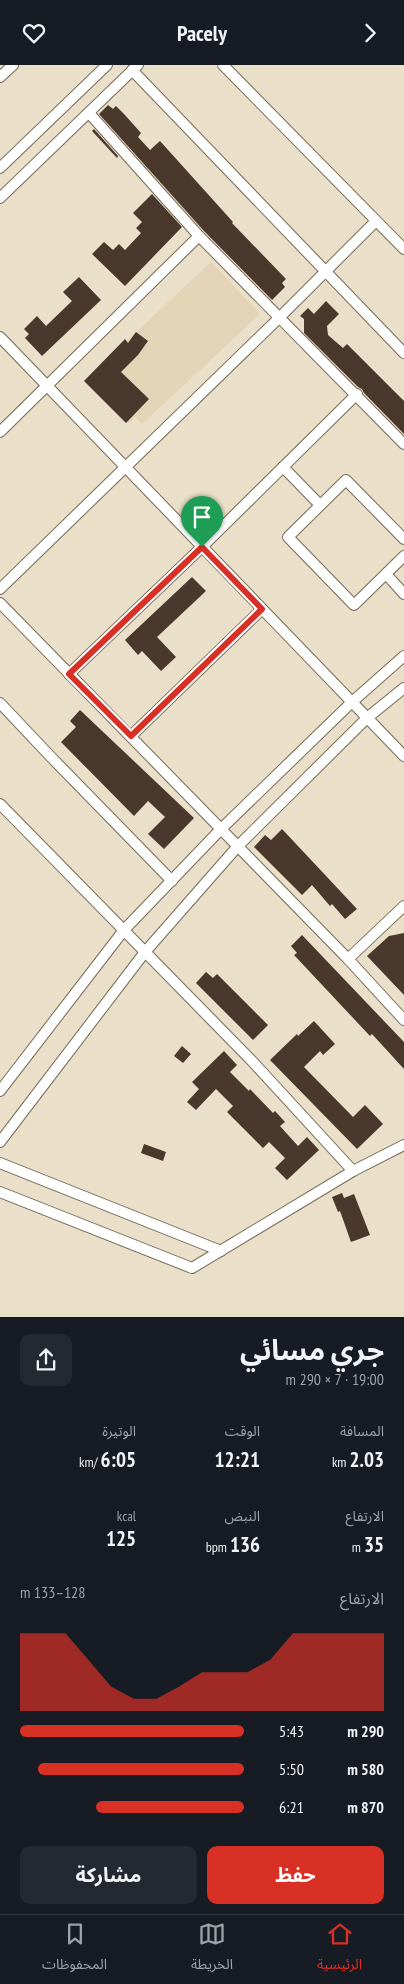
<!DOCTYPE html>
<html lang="ar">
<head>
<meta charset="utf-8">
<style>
  :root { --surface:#171b24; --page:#242831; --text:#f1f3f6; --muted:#9ea1a6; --line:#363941; --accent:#d93025 }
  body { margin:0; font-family:"PT Sans Narrow","Noto Sans Arabic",sans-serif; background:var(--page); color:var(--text); direction:rtl; height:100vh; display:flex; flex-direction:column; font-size:19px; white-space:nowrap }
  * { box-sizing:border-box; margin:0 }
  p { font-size:16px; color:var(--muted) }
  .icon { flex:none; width:28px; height:28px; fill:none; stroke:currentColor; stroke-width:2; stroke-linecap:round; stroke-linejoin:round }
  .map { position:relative; height:1252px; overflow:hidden; direction:ltr }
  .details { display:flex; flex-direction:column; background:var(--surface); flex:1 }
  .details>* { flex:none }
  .pin { position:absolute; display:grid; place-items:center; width:42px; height:42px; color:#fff; margin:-51px -21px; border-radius:50% 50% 50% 0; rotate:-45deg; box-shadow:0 0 5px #0007 }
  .pin .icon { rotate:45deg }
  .round { display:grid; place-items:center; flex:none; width:52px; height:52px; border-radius:10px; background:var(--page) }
  .overview { display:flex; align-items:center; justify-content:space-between; height:85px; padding:0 20px }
  h1 { font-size:28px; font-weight:700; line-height:38px }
  .metrics { display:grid; grid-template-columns:repeat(3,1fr); gap:8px; height:85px; padding:5px 20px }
  .metrics div { display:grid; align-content:center }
  .metrics b { font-size:21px; font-weight:700 }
  .metrics small { font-size:14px; font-weight:400 }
  .metrics p { font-size:14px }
  .chart { height:140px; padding:10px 20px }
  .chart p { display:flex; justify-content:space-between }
  .chart svg { width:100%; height:90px; margin-top:5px; fill:var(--accent); opacity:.7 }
  .cta { display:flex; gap:10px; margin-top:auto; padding:10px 20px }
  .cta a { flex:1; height:58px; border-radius:10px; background:var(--accent); color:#fff; font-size:20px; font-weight:700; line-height:58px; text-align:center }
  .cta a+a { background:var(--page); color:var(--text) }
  ul { padding:0 20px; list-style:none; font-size:16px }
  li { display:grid; grid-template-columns:80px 60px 1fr; align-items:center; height:38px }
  li i { height:12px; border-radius:6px; background:var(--accent) }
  header { display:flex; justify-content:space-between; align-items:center; height:65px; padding:0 20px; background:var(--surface); font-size:22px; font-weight:700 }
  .tab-bar { display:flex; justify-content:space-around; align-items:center; height:70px; border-top:1px solid var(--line); background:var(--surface); font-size:14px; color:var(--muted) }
  .tab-bar a { display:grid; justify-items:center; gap:2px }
  .tab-bar .current { color:var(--accent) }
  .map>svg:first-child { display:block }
  .built { fill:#e3d4b8 }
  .building { fill:#49382b }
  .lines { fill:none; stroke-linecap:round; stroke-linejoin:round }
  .minor-casing { stroke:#746a56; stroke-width:12 }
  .minor { stroke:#fff; stroke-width:10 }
  .route-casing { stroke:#fff; stroke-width:10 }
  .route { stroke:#d93025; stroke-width:6 }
</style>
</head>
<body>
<header><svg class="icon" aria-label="forward" viewBox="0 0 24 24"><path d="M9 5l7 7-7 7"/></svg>Pacely<svg class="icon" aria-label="heart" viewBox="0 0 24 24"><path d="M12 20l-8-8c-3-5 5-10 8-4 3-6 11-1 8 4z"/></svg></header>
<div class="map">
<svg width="404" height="1252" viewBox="0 0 404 1252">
  <rect width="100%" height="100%" fill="#eadfc9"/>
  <!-- built -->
  <path class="built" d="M211,197L260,249L142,359L135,352L128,359L85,315Z"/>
  <!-- building -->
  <g class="building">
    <path d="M108,40L113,44L116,41L124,49L141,68L138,72L150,85L160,76L233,157L232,158L286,214L282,218L285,222L272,235L204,166L99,49Z"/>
    <path d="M94,64L118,91L117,93L92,66Z"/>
    <path d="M152,129L182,162L125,221L92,189L104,177L113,185L119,179L125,185L141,168L136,163L142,157L133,148Z"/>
    <path d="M79,212L101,235L42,291L25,273L29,269L24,264L37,251L46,261L72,236L63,227Z"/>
    <path d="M326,236L339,249L327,261L328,270L343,283L347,279L404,336V369L364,328L362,324L358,322L304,268V254L300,251L308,243L314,249Z"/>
    <path d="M136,267L148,276L138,290L121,307L149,334L126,358L84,316L125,274L128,278Z"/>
    <path d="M192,512L206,526L157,572L176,592L161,606L142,586L138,590L125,575Z"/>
    <path d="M80,645L194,753L164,784L148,769L165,752L148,736L134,751L61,677L76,662L70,656Z"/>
    <path d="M282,764L357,844L345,854L332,839L330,841L312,820L302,830L254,782L265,770L271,775Z"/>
    <path d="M404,868V930L367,891L389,871Z"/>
    <path d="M302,870L404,977V1004L372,969L370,971L294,890L297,888L291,881Z"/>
    <path d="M206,907L213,913L217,909L268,960L253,975L196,918Z"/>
    <path d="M314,956L335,979L323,990L320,986L304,1002L353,1052L365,1040L383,1059L357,1084L270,995L297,969L298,971Z"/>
    <path d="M182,981L191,989L183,998L174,991Z"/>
    <path d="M224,986L237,1000L230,1007L249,1026L250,1024L273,1048L275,1046L285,1057L280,1061L298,1081L307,1072L319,1085L287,1115L275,1103L285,1093L269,1077L263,1083L227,1047L233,1041L216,1024L196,1045L187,1037L199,1024L192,1017Z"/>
    <path d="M144,1079L166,1087L163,1096L141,1088Z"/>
    <path d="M342,1128L344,1133L354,1129L370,1170L351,1177L340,1146L338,1147L332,1132Z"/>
  </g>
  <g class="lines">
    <!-- minor casing -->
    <g class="minor-casing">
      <g id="minor">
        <path d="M223,0L404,184"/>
        <path d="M132,5L404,288"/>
        <path d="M0,12L13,0"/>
        <path d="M89,48L199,171L404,379"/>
        <path d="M0,103L107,0"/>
        <path d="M0,133L138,0"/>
        <path d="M0,272L404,691"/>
        <path d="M0,367L199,171"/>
        <path d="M283,402L320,440"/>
        <path d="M404,474L346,415L288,472L354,540L404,491"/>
        <path d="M386,509L404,529"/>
        <path d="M0,524L280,252L376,156"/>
        <path d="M0,538L348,894L404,955"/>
        <path d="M69,609L202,482L357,329"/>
        <path d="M0,638L51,692L172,816"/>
        <path d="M131,671L262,544"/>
        <path d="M0,739L252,996L353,1106"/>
        <path d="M348,894L404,841"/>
        <path d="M0,1026L124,865L221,764L352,637L404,591"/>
        <path d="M0,1077L145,887L238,781L367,653L404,623"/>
        <path d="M0,1098L221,1186"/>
        <path d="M0,1127L192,1203L353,1106L404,1080"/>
      </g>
    </g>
    <!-- minor -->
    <use href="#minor" class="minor"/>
  </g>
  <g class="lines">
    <!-- route casing -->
    <g class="route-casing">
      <path id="route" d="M202,482L262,544L131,671L69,609Z"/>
    </g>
    <!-- route -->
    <use href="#route" class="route"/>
  </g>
</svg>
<div class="pin" style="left:202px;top:482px;background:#1e9e55"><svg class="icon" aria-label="arrive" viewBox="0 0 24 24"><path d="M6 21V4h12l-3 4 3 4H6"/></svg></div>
</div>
<section class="details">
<div class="overview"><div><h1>جري مسائي</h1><p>19:00 · 7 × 290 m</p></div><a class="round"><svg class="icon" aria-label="share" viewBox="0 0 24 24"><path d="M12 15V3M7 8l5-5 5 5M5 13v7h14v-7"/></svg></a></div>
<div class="metrics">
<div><p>المسافة</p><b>2.03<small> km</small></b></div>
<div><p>الوقت</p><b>12:21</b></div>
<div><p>الوتيرة</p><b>6:05<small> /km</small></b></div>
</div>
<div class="metrics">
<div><p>الارتفاع</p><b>35<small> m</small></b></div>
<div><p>النبض</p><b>136<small> bpm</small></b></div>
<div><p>kcal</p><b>125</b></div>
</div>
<div class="chart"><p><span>الارتفاع</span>128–133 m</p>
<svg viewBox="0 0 160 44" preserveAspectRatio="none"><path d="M0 44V6L10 6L20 6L30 19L40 32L50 38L60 38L70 32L80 25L90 25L100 25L110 19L120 6L130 6L140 6L150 6L160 6V44z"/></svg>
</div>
<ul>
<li><b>290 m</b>5:43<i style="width:100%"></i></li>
<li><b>580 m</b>5:50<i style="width:92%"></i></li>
<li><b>870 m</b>6:21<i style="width:66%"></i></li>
</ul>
<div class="cta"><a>حفظ</a><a>مشاركة</a></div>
</section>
<nav class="tab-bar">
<a class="current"><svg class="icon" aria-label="home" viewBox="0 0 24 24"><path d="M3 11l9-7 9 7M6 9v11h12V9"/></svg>الرئيسية</a>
<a><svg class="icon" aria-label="map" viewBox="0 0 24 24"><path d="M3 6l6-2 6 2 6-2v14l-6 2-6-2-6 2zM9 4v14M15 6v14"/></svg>الخريطة</a>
<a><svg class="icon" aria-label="saved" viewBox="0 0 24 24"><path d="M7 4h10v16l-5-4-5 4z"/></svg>المحفوظات</a>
</nav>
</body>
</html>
